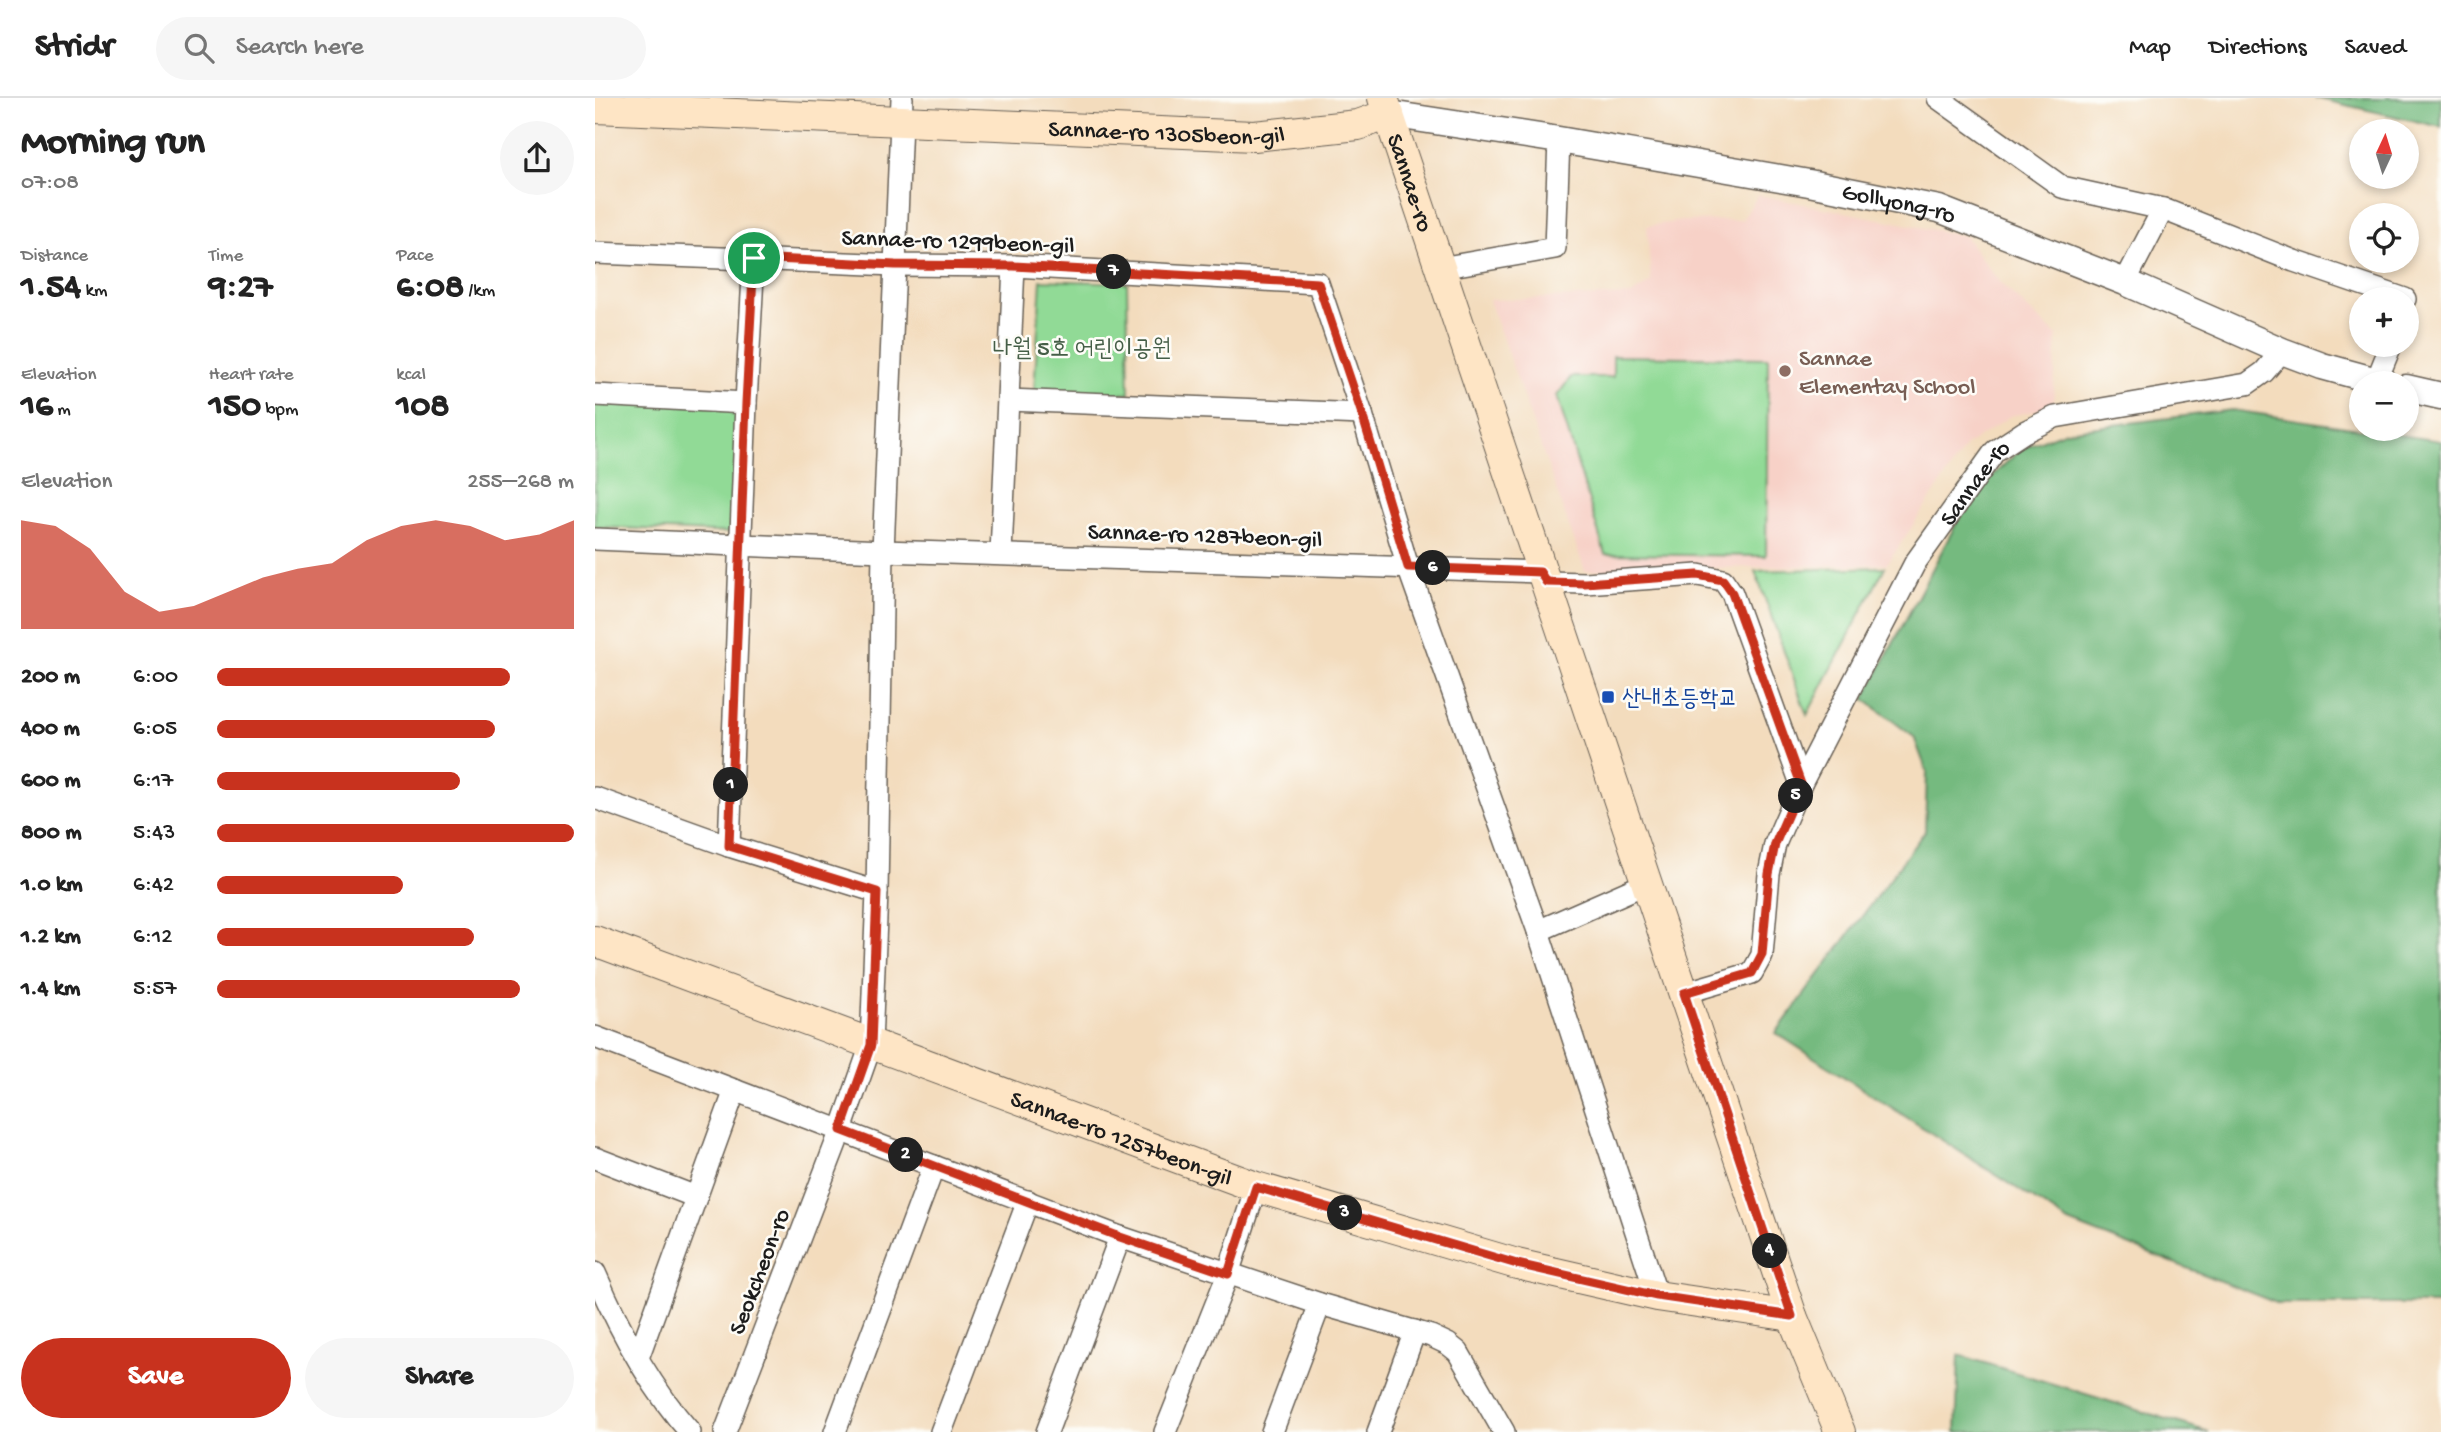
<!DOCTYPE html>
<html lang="en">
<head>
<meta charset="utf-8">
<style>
  :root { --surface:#fff; --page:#f6f6f6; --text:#222; --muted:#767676; --line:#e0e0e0; --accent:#c8321e }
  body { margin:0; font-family:"Gochi Hand","Poor Story",sans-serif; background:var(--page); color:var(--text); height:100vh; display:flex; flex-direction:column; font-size:26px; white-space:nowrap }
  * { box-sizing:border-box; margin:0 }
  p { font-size:23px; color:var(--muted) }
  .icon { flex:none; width:38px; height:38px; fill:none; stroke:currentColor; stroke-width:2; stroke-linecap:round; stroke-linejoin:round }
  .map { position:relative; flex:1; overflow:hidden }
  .sheet { display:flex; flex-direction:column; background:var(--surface); width:595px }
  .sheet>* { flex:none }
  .needle { width:46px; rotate:4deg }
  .controls { position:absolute; left:1754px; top:21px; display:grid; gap:14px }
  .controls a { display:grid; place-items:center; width:70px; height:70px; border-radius:50%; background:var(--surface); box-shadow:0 4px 10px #0003; font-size:35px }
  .pin { position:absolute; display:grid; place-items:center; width:60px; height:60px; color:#fff; margin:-30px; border:4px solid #fff; border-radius:50%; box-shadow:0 2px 7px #0007 }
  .km { position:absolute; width:35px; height:35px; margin:-18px; border-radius:50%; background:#222; color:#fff; font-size:19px; line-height:35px; text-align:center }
  .round { display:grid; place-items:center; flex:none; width:74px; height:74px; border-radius:37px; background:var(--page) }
  .overview { display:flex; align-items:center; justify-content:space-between; height:119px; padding:0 21px }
  h1 { font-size:38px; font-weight:700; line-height:52px }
  .figures { display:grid; grid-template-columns:repeat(3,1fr); gap:10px; height:119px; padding:7px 21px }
  .figures div { display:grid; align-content:center }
  .figures b { font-size:35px; font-weight:700 }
  .figures small { font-size:19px; font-weight:400 }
  .figures p { font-size:19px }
  .chart { height:196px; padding:14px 21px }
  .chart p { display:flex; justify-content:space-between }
  .chart svg { width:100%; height:126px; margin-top:7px; fill:var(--accent); opacity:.7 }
  .cta { display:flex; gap:14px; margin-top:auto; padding:14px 21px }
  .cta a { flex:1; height:80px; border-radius:42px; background:var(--accent); color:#fff; font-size:28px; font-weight:700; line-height:80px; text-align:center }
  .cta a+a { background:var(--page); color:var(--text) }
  ul { padding:0 21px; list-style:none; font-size:23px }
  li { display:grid; grid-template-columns:112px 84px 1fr; align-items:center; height:52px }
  li i { height:18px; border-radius:9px; background:var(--accent) }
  header { display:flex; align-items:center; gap:42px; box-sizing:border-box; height:98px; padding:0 35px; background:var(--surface); border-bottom:2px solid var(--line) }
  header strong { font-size:33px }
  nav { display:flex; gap:38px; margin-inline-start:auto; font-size:24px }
  .search { width:490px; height:63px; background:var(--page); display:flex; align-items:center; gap:18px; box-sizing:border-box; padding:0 24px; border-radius:38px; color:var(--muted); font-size:26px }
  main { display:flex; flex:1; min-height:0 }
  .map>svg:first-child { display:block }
  .built { fill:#f7d1c7 }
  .green { fill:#91da96; stroke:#567b59; stroke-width:2 }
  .forest { fill:#74ba7f; stroke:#486b4e; stroke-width:2 }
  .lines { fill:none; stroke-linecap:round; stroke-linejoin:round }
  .minor-casing { stroke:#675f54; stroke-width:24 }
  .tertiary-casing { stroke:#675f54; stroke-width:29 }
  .secondary-casing { stroke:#675f54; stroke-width:32 }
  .minor { stroke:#fff; stroke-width:21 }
  .tertiary { stroke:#fff; stroke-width:26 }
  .secondary { stroke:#fee5c5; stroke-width:30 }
  .route-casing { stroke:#fff; stroke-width:14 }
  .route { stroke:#c8321e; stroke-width:9 }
  .education-dot { fill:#8d6e63; stroke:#fdfcf7; stroke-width:2.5 }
  .transit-dot { fill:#1a4fb4; stroke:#fdfcf7; stroke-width:2.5 }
  .labels { text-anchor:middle; stroke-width:5; stroke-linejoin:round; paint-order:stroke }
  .street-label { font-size:24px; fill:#1c1c1c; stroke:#fdfcf7 }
  .park-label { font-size:24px; fill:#455e47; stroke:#fdfcf7 }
  .education-label { font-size:24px; fill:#785e54; stroke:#fdfcf7; text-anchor:start }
  .transit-label { font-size:24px; fill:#164399; stroke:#fdfcf7; text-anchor:start }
</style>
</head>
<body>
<header>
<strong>Stridr</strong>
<div class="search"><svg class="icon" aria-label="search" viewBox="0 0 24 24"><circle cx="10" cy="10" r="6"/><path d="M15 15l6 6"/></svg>Search here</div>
<nav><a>Map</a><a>Directions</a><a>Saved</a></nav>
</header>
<main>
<section class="sheet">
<div class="overview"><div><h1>Morning run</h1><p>07:08</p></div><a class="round"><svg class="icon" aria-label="share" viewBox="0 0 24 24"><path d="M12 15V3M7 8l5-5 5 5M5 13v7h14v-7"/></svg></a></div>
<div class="figures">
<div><p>Distance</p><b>1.54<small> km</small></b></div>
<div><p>Time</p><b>9:27</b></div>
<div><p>Pace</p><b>6:08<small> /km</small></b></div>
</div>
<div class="figures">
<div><p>Elevation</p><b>16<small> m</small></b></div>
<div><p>Heart rate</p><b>150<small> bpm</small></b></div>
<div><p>kcal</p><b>108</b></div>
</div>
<div class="chart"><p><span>Elevation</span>255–268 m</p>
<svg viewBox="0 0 160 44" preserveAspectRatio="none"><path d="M0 44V6L10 8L20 16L30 31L40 38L50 36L60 31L70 26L80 23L90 21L100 13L110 8L120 6L130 8L140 13L150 11L160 6V44z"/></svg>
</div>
<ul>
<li><b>200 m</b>6:00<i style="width:82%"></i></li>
<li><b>400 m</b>6:05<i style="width:78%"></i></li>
<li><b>600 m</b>6:17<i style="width:68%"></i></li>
<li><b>800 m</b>5:43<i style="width:100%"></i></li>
<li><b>1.0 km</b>6:42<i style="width:52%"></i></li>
<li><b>1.2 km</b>6:12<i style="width:72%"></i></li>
<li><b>1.4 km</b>5:57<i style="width:85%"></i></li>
</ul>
<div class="cta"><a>Save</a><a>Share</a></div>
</section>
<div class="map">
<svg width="1846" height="1334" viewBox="0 0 1846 1334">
  <rect width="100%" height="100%" fill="#fdfcf7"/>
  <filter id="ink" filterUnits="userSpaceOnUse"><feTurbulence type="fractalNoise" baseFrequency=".0143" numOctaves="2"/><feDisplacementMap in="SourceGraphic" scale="14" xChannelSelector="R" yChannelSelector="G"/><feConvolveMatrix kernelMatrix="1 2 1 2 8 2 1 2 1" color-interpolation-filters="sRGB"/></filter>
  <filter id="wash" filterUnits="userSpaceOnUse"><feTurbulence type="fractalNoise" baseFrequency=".00686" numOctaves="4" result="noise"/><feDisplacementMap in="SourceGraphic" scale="28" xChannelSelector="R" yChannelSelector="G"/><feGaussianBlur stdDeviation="1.57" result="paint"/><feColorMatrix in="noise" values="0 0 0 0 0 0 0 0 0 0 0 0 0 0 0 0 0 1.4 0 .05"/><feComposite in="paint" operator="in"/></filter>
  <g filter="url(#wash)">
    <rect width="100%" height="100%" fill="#f3dcbd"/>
    <!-- built -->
    <path class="built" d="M1163,97L1370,138L1405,185L1462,238L1458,309L1415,318L1371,348L1292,466L990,473L894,202L1036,197L1056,184L1052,128L1087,123L1147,122Z"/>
    <!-- green -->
    <g class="green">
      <path d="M446,182L532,185L534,296L439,293Z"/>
      <path d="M1018,258L1173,260L1171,458L1010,456L962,298L976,279H1018Z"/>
      <path d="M0,300L146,308L141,435L0,429Z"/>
      <path d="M1290,469L1212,617L1160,473Z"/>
    </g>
    <!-- forest -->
    <g class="forest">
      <path d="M1720,0H1846V29Z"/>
      <path d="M1637,312L1846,343V1206H1684L1474,1124L1181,935L1330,733L1332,674L1319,639L1269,601L1362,424L1394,381L1427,350L1471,333Z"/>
      <path d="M1364,1257L1614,1334H1361Z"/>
    </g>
  </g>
  <g filter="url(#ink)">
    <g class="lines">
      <!-- minor casing -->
      <g class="minor-casing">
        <g id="minor">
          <path d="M1343,0L1467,89L1568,111L1699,163L1810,201"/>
          <path d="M0,155L300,167L419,168L723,185L767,316L813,469L943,833L1062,1198"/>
          <path d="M845,170L960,150L964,42"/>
          <path d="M1530,184L1568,111"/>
          <path d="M1781,284L1796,247"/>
          <path d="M0,297L151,305"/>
          <path d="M413,302L767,316"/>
          <path d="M0,441L288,453L945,474L951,484L990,485L1103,477L1128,482L1137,495L1206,686"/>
          <path d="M406,455L419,168"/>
          <path d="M0,700L134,748L282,794"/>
          <path d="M134,748L151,305L159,160"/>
          <path d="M943,833L1052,785"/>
          <path id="s1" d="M1089,895L1157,875L1167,857L1174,776L1180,746L1206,686L1320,465L1400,353L1429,334L1460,319L1652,286L1669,274L1687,253"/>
          <path d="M0,939L525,1139L725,1206L836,1238L853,1246L863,1254L909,1334"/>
          <path d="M0,1060L101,1099"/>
          <path d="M0,1175C24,1231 54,1288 95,1334"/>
          <path d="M43,1260L140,992"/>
          <path d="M130,1334L246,1032L276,947L282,794L288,453L307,0"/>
          <path d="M240,1334L339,1068"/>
          <path d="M346,1334L433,1103"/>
          <path d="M452,1334L525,1139"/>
          <path d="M570,1334L633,1176L661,1089"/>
          <path d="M677,1334L725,1206"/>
          <path d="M783,1334L820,1233"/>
        </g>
      </g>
      <!-- tertiary casing -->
      <g class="tertiary-casing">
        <g id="tertiary">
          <path id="s2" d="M794,16L964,42L1214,85L1344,111L1530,184L1687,253L1727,268L1789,285"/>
          <path d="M1811,290L1846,298"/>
        </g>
      </g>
      <!-- secondary casing -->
      <g class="secondary-casing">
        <g id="secondary">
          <path id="s3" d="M788,0L1197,1218L1245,1334"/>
          <path id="s4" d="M0,10L659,38L763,27L794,16"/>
          <path id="s5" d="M0,843L661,1089L922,1166L1062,1198L1197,1218"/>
        </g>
      </g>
      <!-- minor -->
      <use href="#minor" class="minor"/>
      <!-- tertiary -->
      <use href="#tertiary" class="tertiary"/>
      <!-- secondary -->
      <use href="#secondary" class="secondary"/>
    </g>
  </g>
  <g class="lines" filter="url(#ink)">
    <!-- route casing -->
    <g class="route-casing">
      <path id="route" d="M159,160L300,167L419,168L723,185L767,316L813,469L945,474L951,484L990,485L1103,477L1128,482L1137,495L1206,686L1180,746L1174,776L1167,856L1157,875L1089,895L1197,1218L1062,1198L922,1166L661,1089L633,1176L525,1139L246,1032L276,947L282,794L134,748L151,305Z"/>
    </g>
    <!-- route -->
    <use href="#route" class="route"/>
  </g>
  <!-- markers -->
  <circle class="education-dot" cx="1190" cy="273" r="7"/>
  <rect class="transit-dot" x="1006" y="592" width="14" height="14" rx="3.5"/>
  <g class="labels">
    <!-- street labels -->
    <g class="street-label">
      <text dy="8" stroke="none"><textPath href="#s4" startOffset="572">Sannae-ro 1305beon-gil</textPath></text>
      <text dy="8" stroke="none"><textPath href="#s3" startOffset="89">Sannae-ro</textPath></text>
      <text dy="8" stroke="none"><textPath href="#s2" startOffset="518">Gollyong-ro</textPath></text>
      <text transform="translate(363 142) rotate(2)" y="8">Sannae-ro 1299beon-gil</text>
      <text dy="8" stroke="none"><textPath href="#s1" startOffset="618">Sannae-ro</textPath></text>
      <text transform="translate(610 436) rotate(2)" y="8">Sannae-ro 1287beon-gil</text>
      <text dy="8" stroke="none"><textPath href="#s5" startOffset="562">Sannae-ro 1257beon-gil</textPath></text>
      <text transform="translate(163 1173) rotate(-69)" y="8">Seokcheon-ro</text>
    </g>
    <!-- park labels -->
    <g class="park-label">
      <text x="487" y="257">나월 5호 어린이공원</text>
    </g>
    <!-- education labels -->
    <g class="education-label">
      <text x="1204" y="267">Sannae<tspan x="1204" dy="28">Elementay School</tspan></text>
    </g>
    <!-- transit labels -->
    <g class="transit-label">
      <text x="1027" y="607">산내초등학교</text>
    </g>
  </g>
</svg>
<div class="controls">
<a><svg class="needle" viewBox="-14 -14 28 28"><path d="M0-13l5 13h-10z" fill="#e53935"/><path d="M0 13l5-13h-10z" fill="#767676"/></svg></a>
<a><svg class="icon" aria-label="locate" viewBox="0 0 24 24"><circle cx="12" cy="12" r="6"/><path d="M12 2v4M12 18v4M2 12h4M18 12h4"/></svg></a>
<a>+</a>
<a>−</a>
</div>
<div class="pin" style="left:159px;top:160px;background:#1e9e55"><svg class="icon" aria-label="arrive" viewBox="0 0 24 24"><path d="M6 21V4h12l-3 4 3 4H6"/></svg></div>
<b class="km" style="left:136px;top:687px">1</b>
<b class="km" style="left:311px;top:1057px">2</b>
<b class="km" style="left:750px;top:1115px">3</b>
<b class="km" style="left:1175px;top:1153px">4</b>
<b class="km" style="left:1201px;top:698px">5</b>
<b class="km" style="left:838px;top:470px">6</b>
<b class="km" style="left:519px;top:174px">7</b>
</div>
</main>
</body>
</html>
